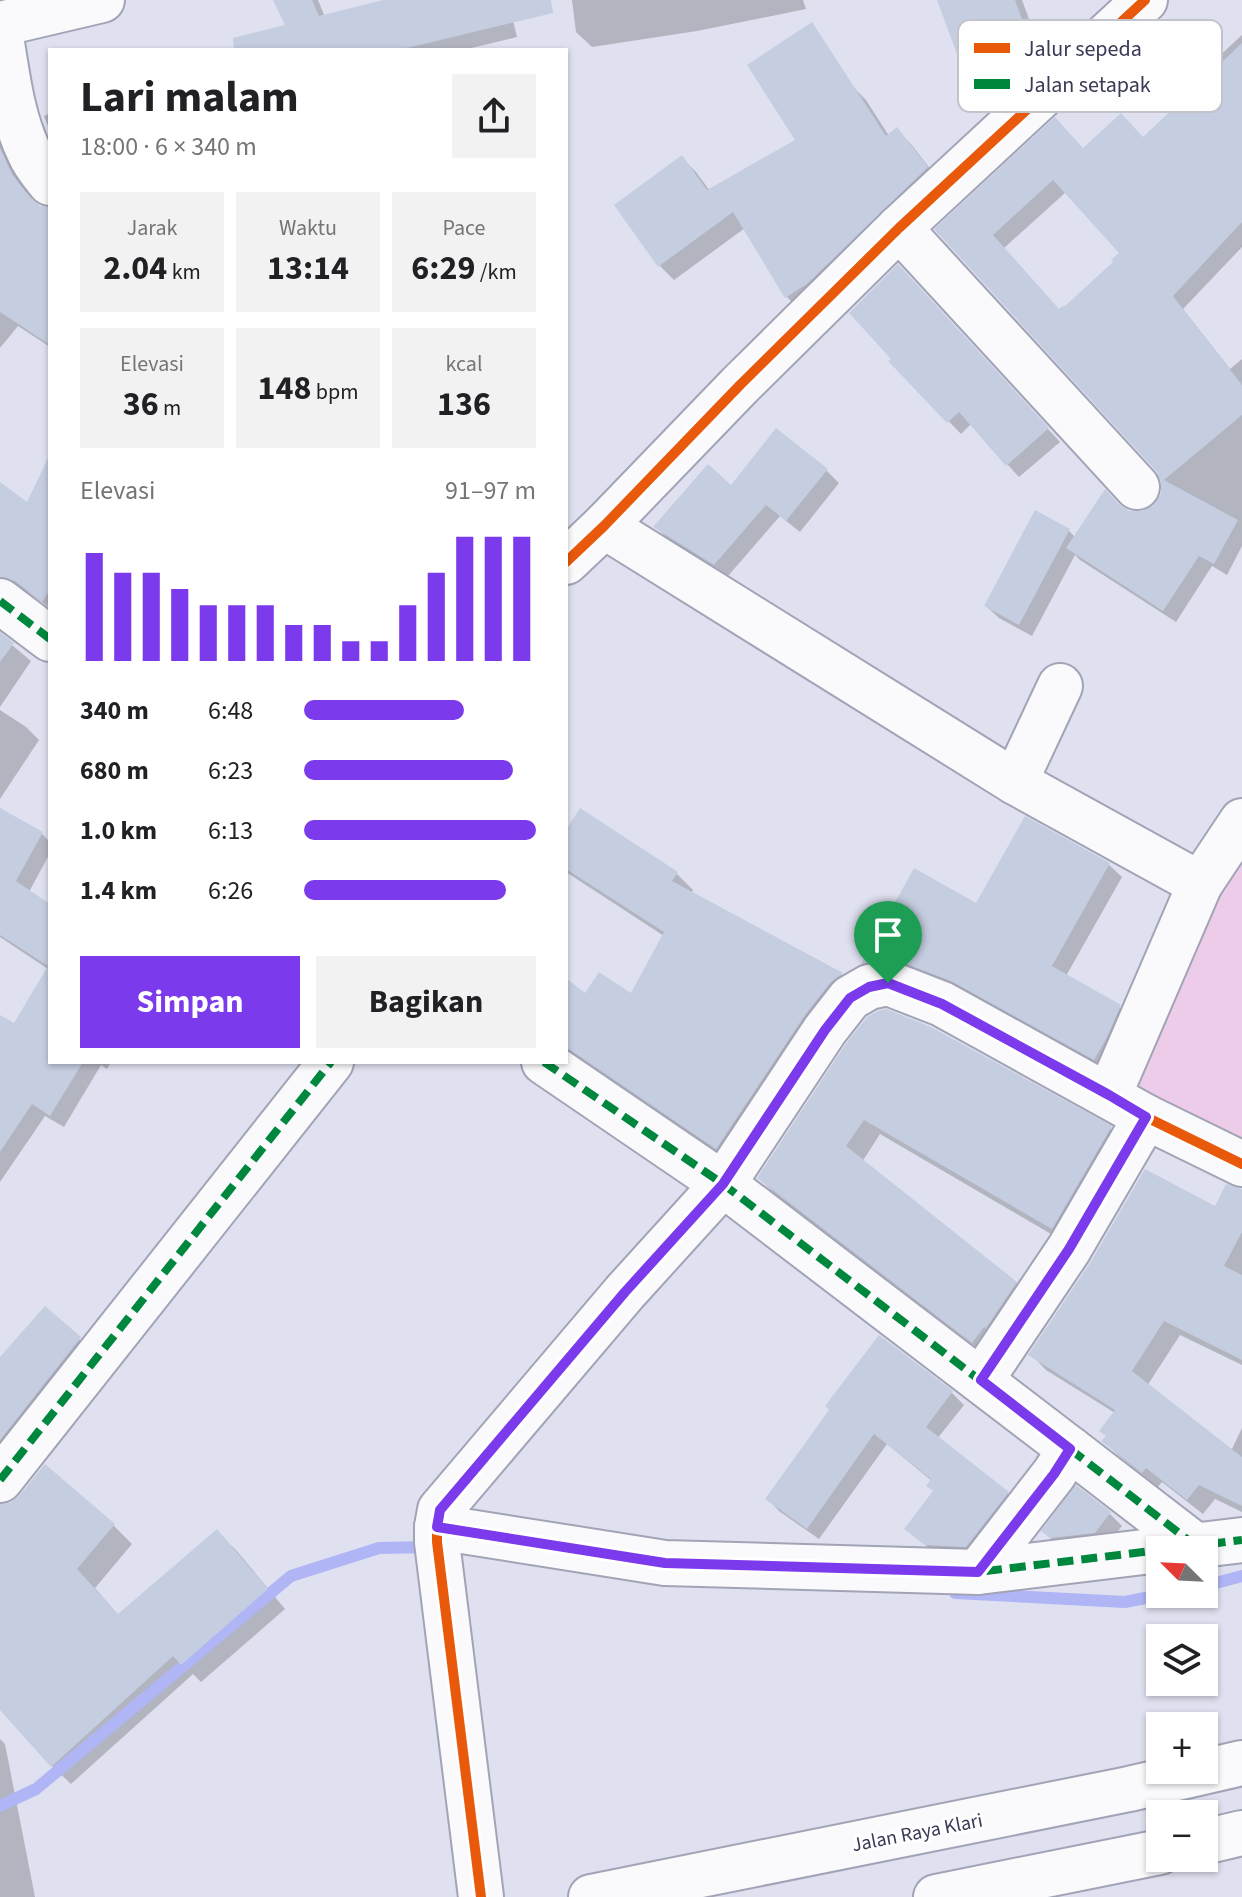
<!DOCTYPE html>
<html lang="id">
<head>
<meta charset="utf-8">
<style>
  :root { --surface:#fff; --page:#f2f2f2; --text:#202124; --muted:#757577; --accent:#7c3aed }
  body { margin:0; font-family:"Source Sans 3",sans-serif; background:var(--page); color:var(--text); height:100vh; display:flex; flex-direction:column; font-size:30px; white-space:nowrap }
  * { box-sizing:border-box; margin:0 }
  p { font-size:26px; color:var(--muted) }
  .icon { flex:none; width:44px; height:44px; fill:none; stroke:currentColor; stroke-width:2; stroke-linecap:round; stroke-linejoin:round }
  .map { position:relative; flex:1; overflow:hidden }
  .side { position:absolute; left:48px; top:48px; width:520px; height:1016px; display:flex; flex-direction:column; background:var(--surface); border-radius:0px; box-shadow:0 2px 6px #0004 }
  .side>* { flex:none }
  .needle { width:52px; rotate:294deg }
  .buttons { position:absolute; left:1146px; top:1536px; display:grid; gap:16px }
  .buttons a { display:grid; place-items:center; width:72px; height:72px; border-radius:0px; background:var(--surface); box-shadow:0 2px 6px #0004; font-size:40px }
  .pin { position:absolute; display:grid; place-items:center; width:68px; height:68px; color:#fff; margin:-82px -34px; border-radius:50% 50% 50% 0; rotate:-45deg; box-shadow:0 0 8px #0007 }
  .pin .icon { rotate:45deg }
  .round { display:grid; place-items:center; flex:none; width:84px; height:84px; border-radius:0px; background:var(--page) }
  .head { display:flex; align-items:center; justify-content:space-between; height:136px; padding:0 32px }
  h1 { font-size:44px; font-weight:700; line-height:60px }
  .stats { display:grid; grid-template-columns:repeat(3,1fr); gap:12px; height:136px; padding:8px 32px }
  .stats div { display:grid; align-content:center; border-radius:0px; background:var(--page); text-align:center }
  .stats b { font-size:34px; font-weight:700 }
  .stats small { font-size:22px; font-weight:400 }
  .stats p { font-size:22px }
  .chart { height:224px; padding:16px 32px }
  .chart p { display:flex; justify-content:space-between }
  .chart svg { width:100%; height:144px; margin-top:8px; stroke:var(--accent); stroke-width:6 }
  .button { display:flex; gap:16px; margin-top:auto; padding:16px 32px }
  .button a { flex:1; height:92px; border-radius:0px; background:var(--accent); color:#fff; font-size:32px; font-weight:700; line-height:92px; text-align:center }
  .button a+a { background:var(--page); color:var(--text) }
  ul { padding:0 32px; list-style:none; font-size:26px }
  li { display:grid; grid-template-columns:128px 96px 1fr; align-items:center; height:60px }
  li i { height:20px; border-radius:10px; background:var(--accent) }
  .map>svg:first-child { display:block }
  .green { fill:#eccce8 }
  .shadow { fill:#0003; fill-rule:evenodd }
  .lines { fill:none; stroke-linecap:round; stroke-linejoin:round }
  .stream { stroke:#b0b5f5; stroke-width:12 }
  .building { fill:#c5cde0; fill-rule:evenodd }
  .minor-casing { stroke:#a2a4b6; stroke-width:48 }
  .primary-casing { stroke:#a2a4b6; stroke-width:48 }
  .minor { stroke:#fafafd; stroke-width:44 }
  .primary { stroke:#fafafd; stroke-width:44 }
  .quiet { stroke:#00873e; stroke-width:8; stroke-dasharray:16 8; stroke-linecap:butt }
  .cycleway-casing { stroke:#fefefe; stroke-width:15 }
  .cycleway { stroke:#e8590c; stroke-width:10 }
  .route-casing { stroke:#fff; stroke-width:16 }
  .route { stroke:#7c3aed; stroke-width:10 }
  .labels { text-anchor:middle; stroke-width:6; stroke-linejoin:round; paint-order:stroke }
  .street-label { font-size:20px; fill:#383a56; stroke:#fefefe }
  .key { fill:#fefefe; stroke:#c3c3cc; stroke-width:2 }
  .key-label { font-size:22px; fill:#383a56 }
</style>
</head>
<body>
<div class="map">
<svg width="1242" height="1897" viewBox="0 0 1242 1897">
  <rect width="100%" height="100%" fill="#dfe1f0"/>
  <!-- green -->
  <path class="green" d="M1242,821V1157L1109,1095Z"/>
  <!-- shadow -->
  <g class="shadow">
    <path d="M276,0H318L325,17L391,0H508L517,37L463,50H276L296,43Z"/>
    <path d="M572,0H803L806,9L697,31L592,47L576,32Z"/>
    <path d="M939,0H1022L1047,68L981,93L969,80Z"/>
    <path d="M1242,35V247L1183,309L1230,369L1242,359V546L1227,575L1212,566L1176,622L1080,560L1075,555L1032,636L999,618L986,606L1036,513L1069,531L1075,537L1128,512L1142,514L1156,506L1163,494V480L1157,469L937,230L1084,150L1144,139L1220,67L1214,61ZM1066,192L1122,253L1115,262L1060,311L1004,248Z"/>
    <path d="M851,85L866,100L889,136L896,130L911,144L941,183L801,311L786,296L745,228L674,280L660,266L616,206L682,158L696,172L710,191L798,141Z"/>
    <path d="M50,113V131L44,116Z"/>
    <path d="M0,120L11,161L27,193L36,205L50,209V347L18,326L0,348Z"/>
    <path d="M910,279L1060,442L1019,477L971,424L961,434L891,361Z"/>
    <path d="M776,431L827,471L839,483L800,532L780,516L728,576L668,539L656,527L731,488Z"/>
    <path d="M50,458V608L29,593L17,588L0,593V484L27,505Z"/>
    <path d="M0,635L31,661L0,707Z"/>
    <path d="M0,710L26,727L39,740L0,799Z"/>
    <path d="M0,810L41,833L50,842V853L29,892L50,907V1062H111L107,1069L101,1065L64,1127L45,1116L0,1182V1020L15,1026L48,969L0,937Z"/>
    <path d="M1026,819L1109,865L1122,877L1066,976L1119,1007L1132,1019L1107,1071L875,975L863,963L977,906Z"/>
    <path d="M566,834L677,874L693,890L691,894L842,975L858,991L734,1164L577,1058L566,1054V981L585,996H631L664,936L566,872Z"/>
    <path d="M930,1028L1110,1128L1126,1144L1068,1244L880,1134L862,1162L1016,1283L1032,1299L989,1357L775,1194L759,1178Z"/>
    <path d="M1242,1206V1365L1180,1335L1147,1386L1231,1451L1242,1428V1512L1215,1499L1203,1514L1162,1482L1158,1487L1119,1456L1104,1441L1108,1436L1115,1413L1046,1370L1031,1354L1216,1208Z"/>
    <path d="M45,1309L92,1351L0,1468V1360Z"/>
    <path d="M880,1338L952,1393L964,1405L937,1439L1007,1493L1019,1505L978,1558L939,1557L906,1528L935,1492L932,1481L887,1444L819,1539L779,1511L768,1499Z"/>
    <path d="M45,1467L114,1526L132,1544L95,1588L119,1616L217,1532L236,1550L285,1609L201,1682L193,1674L71,1784L52,1766L0,1631V1533Z"/>
    <path d="M1110,1514L1122,1526L1107,1545L1056,1544L1044,1531Z"/>
    <path d="M0,1739L5,1744L35,1897H0Z"/>
  </g>
  <g class="lines">
    <!-- stream -->
    <g class="stream">
      <path d="M1204,1586L1242,1576"/>
      <path d="M955,1593L1125,1602L1165,1594"/>
      <path d="M0,1806L36,1789L291,1576L379,1548L431,1547"/>
    </g>
  </g>
  <!-- building -->
  <g class="building">
    <path d="M273,0H312L319,16L383,0H551L553,13L399,50H234L233,38L285,25Z"/>
    <path d="M937,0H1015L1035,55L967,81Z"/>
    <path d="M812,22L886,136L897,127L928,167L807,284L785,298L733,212L658,267L614,205L682,155L707,190L795,140L747,65Z"/>
    <path d="M1242,43V222L1173,296L1242,385V415L1164,480L1238,520L1214,564L1199,556L1163,611L1066,548L1105,489L1119,504L1129,511H1142L1153,506L1161,494V481L1156,471L934,229L1055,117L1083,148L1121,113L1143,137ZM1053,180L1119,253L1111,260L1113,262L1064,307L1063,306L1059,309L993,235Z"/>
    <path d="M0,148L12,174L31,199L40,206L50,207V345L0,312Z"/>
    <path d="M898,264L1049,428L1006,466L959,412L947,423L888,361L891,359L849,313Z"/>
    <path d="M776,428L828,469L786,521L766,505L714,565L653,527L708,464L731,485Z"/>
    <path d="M50,454V590L42,602L15,581L0,577V482L27,502Z"/>
    <path d="M1035,510L1070,529L1019,625L984,606Z"/>
    <path d="M0,632L14,643L0,662Z"/>
    <path d="M0,808L43,832L16,881L50,904V1062H83L50,1116L32,1104L0,1152V1015L14,1023L48,966L0,935Z"/>
    <path d="M580,808L678,872L672,881L843,973L830,983L805,1015L716,1149L566,1047V978L585,993L599,972L631,993L664,932L566,869V830Z"/>
    <path d="M1025,816L1110,863L1052,966L1121,1005L1107,1037L1094,1060L951,981L896,960L883,959L861,964L914,868L976,903Z"/>
    <path d="M886,1009L931,1027L1112,1126L1052,1229L864,1120L846,1146L1017,1282L986,1328L984,1327L972,1343L757,1178L845,1045L867,1017L878,1011Z"/>
    <path d="M1145,1169L1215,1206L1226,1184L1242,1189V1232L1224,1266L1242,1275V1360L1164,1321L1132,1371L1242,1457V1506L1199,1485L1187,1500L1146,1468L1142,1473L1101,1441L1106,1436L1099,1431L1115,1410L1028,1355L1090,1263Z"/>
    <path d="M45,1306L81,1337L0,1440V1357Z"/>
    <path d="M879,1335L953,1391L926,1427L1009,1492L966,1547L925,1545L904,1529L933,1491L926,1486L931,1479L874,1434L807,1529L765,1499L829,1410L825,1406Z"/>
    <path d="M45,1464L115,1524L77,1569L118,1614L217,1529L268,1589L181,1665L173,1656L51,1767L0,1710V1504L10,1503L19,1496Z"/>
    <path d="M1076,1485L1111,1512L1095,1533L1050,1538L1041,1531Z"/>
  </g>
  <g class="lines">
    <!-- minor casing -->
    <g class="minor-casing">
      <g id="minor">
        <path d="M0,24L102,0"/>
        <path d="M0,31C7,71 11,115 29,152C34,164 42,173 50,183"/>
        <path d="M899,228L1137,487"/>
        <path d="M604,526L1015,782L1200,884"/>
        <path d="M566,562L604,526L740,385L899,228L1145,0"/>
        <path d="M0,601L50,639"/>
        <path d="M1015,782L1060,686"/>
        <path d="M544,1062L723,1184L1070,1449L1054,1474L978,1572"/>
        <path d="M1109,1095L1200,884L1242,821"/>
        <path d="M981,1380L1069,1249L1146,1117"/>
        <path d="M1070,1449L1196,1546"/>
        <path d="M0,1480L331,1062"/>
        <path d="M437,1527L665,1563L978,1572L1160,1550"/>
        <path d="M1168,1549L1242,1540"/>
        <path d="M481,1897L437,1542V1527L440,1510L625,1292L723,1184L825,1030L850,998L869,987L888,983L942,1004L1146,1117L1242,1164"/>
      </g>
    </g>
    <!-- primary casing -->
    <g class="primary-casing">
      <g id="primary">
        <path d="M1204,1842L1242,1833"/>
        <path d="M591,1897L1129,1789L1242,1763"/>
        <path d="M936,1897L1160,1852"/>
      </g>
    </g>
    <!-- minor -->
    <use href="#minor" class="minor"/>
    <!-- primary -->
    <use href="#primary" class="primary"/>
    <!-- quiet -->
    <g class="quiet">
      <path d="M0,601L50,639"/>
      <path d="M544,1062L723,1184L1070,1449L1054,1474L978,1572"/>
      <path d="M981,1380L1069,1249L1146,1117"/>
      <path d="M1070,1449L1196,1546"/>
      <path d="M0,1480L331,1062"/>
      <path d="M437,1527L665,1563L978,1572L1160,1550"/>
      <path d="M1162,1550L1242,1540"/>
    </g>
    <!-- cycleway casing -->
    <g class="cycleway-casing">
      <g id="cycleway">
        <path d="M566,562L604,526L740,385L899,228L1145,0"/>
        <path d="M481,1897L437,1542V1527L440,1510L625,1292L723,1184L825,1030L850,998L869,987L888,983L942,1004L1146,1117L1242,1164"/>
      </g>
    </g>
    <!-- cycleway -->
    <use href="#cycleway" class="cycleway"/>
  </g>
  <g class="lines">
    <!-- route casing -->
    <g class="route-casing">
      <path id="route" d="M888,983L942,1004L1109,1095L1146,1117L1069,1249L981,1380L1070,1449L1054,1474L978,1572L665,1563L437,1527L440,1510L625,1292L723,1184L825,1030L850,998L869,987Z"/>
    </g>
    <!-- route -->
    <use href="#route" class="route"/>
  </g>
  <g class="labels">
    <!-- street labels -->
    <g class="street-label">
      <text transform="translate(917 1832) rotate(-11)" y="7">Jalan Raya Klari</text>
    </g>
  </g>
  <!-- legend -->
  <rect x="958" y="20" width="264" height="92" rx="12" class="key"/>
  <rect x="974" y="43" width="36" height="10" fill="#e8590c"/>
  <rect x="974" y="79" width="36" height="10" fill="#00873e"/>
  <g class="key-label">
    <text x="1024" y="56">Jalur sepeda</text>
    <text x="1024" y="92">Jalan setapak</text>
  </g>
</svg>
<div class="buttons">
<a><svg class="needle" viewBox="-14 -14 28 28"><path d="M0-13l5 13h-10z" fill="#e53935"/><path d="M0 13l5-13h-10z" fill="#757577"/></svg></a>
<a><svg class="icon" aria-label="layers" viewBox="0 0 24 24"><path d="M12 4l9 5-9 5-9-5zM3 14l9 5 9-5"/></svg></a>
<a>+</a>
<a>−</a>
</div>
<div class="pin" style="left:888px;top:983px;background:#1e9e55"><svg class="icon" aria-label="arrive" viewBox="0 0 24 24"><path d="M6 21V4h12l-3 4 3 4H6"/></svg></div>
<section class="side">
<div class="head"><div><h1>Lari malam</h1><p>18:00 · 6 × 340 m</p></div><a class="round"><svg class="icon" aria-label="share" viewBox="0 0 24 24"><path d="M12 15V3M7 8l5-5 5 5M5 13v7h14v-7"/></svg></a></div>
<div class="stats">
<div><p>Jarak</p><b>2.04<small> km</small></b></div>
<div><p>Waktu</p><b>13:14</b></div>
<div><p>Pace</p><b>6:29<small> /km</small></b></div>
</div>
<div class="stats">
<div><p>Elevasi</p><b>36<small> m</small></b></div>
<div><b>148<small> bpm</small></b></div>
<div><p>kcal</p><b>136</b></div>
</div>
<div class="chart"><p><span>Elevasi</span>91–97 m</p>
<svg viewBox="0 0 160 44" preserveAspectRatio="none"><path d="M5 44V11M15 44V17M25 44V17M35 44V22M45 44V27M55 44V27M65 44V27M75 44V33M85 44V33M95 44V38M105 44V38M115 44V27M125 44V17M135 44V6M145 44V6M155 44V6"/></svg>
</div>
<ul>
<li><b>340 m</b>6:48<i style="width:69%"></i></li>
<li><b>680 m</b>6:23<i style="width:90%"></i></li>
<li><b>1.0 km</b>6:13<i style="width:100%"></i></li>
<li><b>1.4 km</b>6:26<i style="width:87%"></i></li>
</ul>
<div class="button"><a>Simpan</a><a>Bagikan</a></div>
</section>
</div>
</body>
</html>
